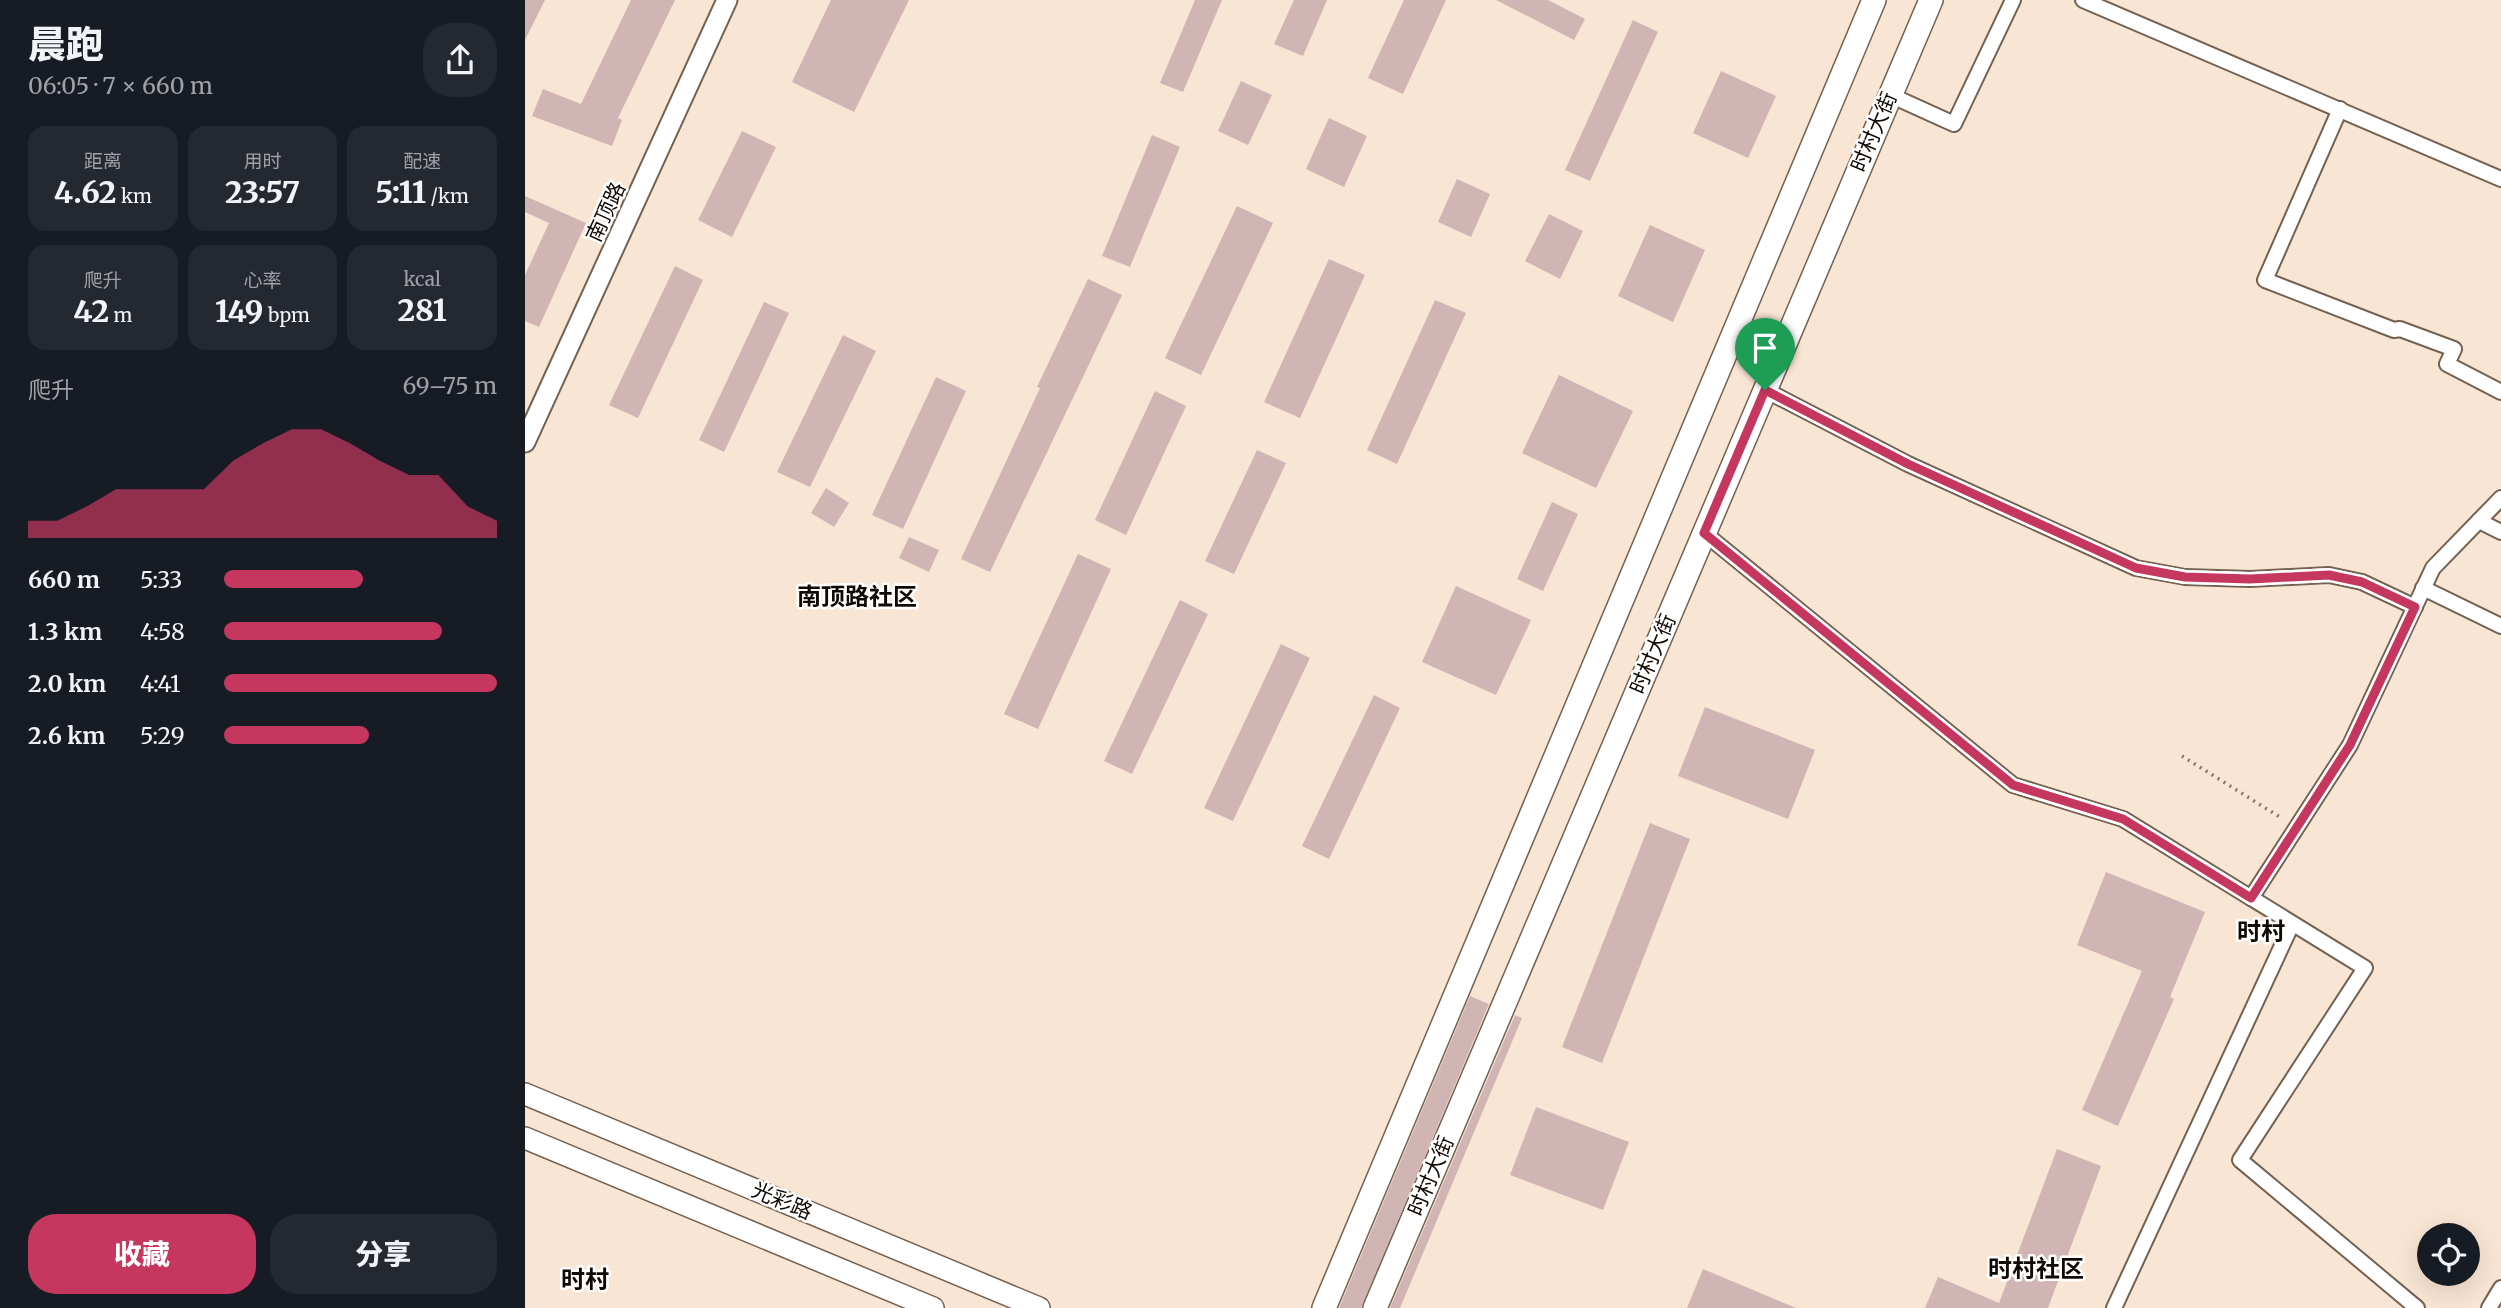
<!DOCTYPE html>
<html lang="zh">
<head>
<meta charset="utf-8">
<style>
  :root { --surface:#171b24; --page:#242831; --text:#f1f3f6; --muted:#9ea1a6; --accent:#c63760 }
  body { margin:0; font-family:Merriweather,"Noto Sans SC",serif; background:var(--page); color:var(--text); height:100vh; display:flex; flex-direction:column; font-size:26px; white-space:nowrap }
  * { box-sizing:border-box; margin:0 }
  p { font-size:23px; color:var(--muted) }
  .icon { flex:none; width:38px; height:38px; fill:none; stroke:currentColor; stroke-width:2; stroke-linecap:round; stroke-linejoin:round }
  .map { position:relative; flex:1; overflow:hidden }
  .sheet { display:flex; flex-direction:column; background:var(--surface); width:525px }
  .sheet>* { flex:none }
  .buttons { position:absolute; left:1892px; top:1223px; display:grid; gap:14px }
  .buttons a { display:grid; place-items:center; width:63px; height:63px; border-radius:50%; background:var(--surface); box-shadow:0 7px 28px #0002; font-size:35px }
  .pin { position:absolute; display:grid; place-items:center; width:60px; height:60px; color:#fff; margin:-72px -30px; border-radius:50% 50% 50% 0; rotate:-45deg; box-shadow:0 0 7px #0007 }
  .pin .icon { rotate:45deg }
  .round { display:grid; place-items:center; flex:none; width:74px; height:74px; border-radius:28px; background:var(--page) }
  .head { display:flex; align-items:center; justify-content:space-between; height:119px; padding:0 28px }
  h1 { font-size:38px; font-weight:800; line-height:52px }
  .metrics { display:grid; grid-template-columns:repeat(3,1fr); gap:10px; height:119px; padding:7px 28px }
  .metrics div { display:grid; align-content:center; border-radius:18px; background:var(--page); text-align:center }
  .metrics b { font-size:30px; font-weight:800 }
  .metrics small { font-size:19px; font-weight:400 }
  .metrics p { font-size:19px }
  .chart { height:196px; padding:14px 28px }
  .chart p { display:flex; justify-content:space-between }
  .chart svg { width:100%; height:126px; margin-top:7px; fill:var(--accent); opacity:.7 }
  .primary-button { display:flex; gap:14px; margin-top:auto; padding:14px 28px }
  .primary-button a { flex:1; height:80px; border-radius:28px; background:var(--accent); color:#fff; font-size:28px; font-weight:800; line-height:80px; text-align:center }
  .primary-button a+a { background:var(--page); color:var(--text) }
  ul { padding:0 28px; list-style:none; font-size:23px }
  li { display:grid; grid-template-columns:112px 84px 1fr; align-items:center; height:52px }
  li i { height:18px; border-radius:9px; background:var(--accent) }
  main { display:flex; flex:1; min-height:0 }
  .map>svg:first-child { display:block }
  .building { fill:#d1b5b4 }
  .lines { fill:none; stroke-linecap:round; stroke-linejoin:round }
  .minor-casing { stroke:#736252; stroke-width:18 }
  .tertiary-casing { stroke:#736252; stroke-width:23 }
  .secondary-casing { stroke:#736252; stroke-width:24 }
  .primary-casing { stroke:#736252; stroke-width:26 }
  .path { stroke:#83766b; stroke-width:3.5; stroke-dasharray:2 5; stroke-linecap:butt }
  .minor { stroke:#fff; stroke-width:14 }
  .tertiary { stroke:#fff; stroke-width:19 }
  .secondary { stroke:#fff; stroke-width:21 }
  .primary { stroke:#fff; stroke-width:23 }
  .route-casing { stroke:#fff; stroke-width:14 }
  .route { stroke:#c63760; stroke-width:9 }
  .labels { text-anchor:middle; stroke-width:5; stroke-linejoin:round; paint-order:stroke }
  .street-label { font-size:21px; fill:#100a05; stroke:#fff }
  .quarter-label { font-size:24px; font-weight:bold; fill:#100a05; stroke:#fff }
</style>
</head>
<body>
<main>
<section class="sheet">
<div class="head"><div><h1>晨跑</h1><p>06:05 · 7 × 660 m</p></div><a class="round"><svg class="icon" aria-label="share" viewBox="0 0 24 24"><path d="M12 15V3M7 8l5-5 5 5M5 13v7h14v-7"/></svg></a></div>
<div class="metrics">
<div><p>距离</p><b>4.62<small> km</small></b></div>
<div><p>用时</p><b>23:57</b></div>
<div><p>配速</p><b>5:11<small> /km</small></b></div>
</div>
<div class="metrics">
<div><p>爬升</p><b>42<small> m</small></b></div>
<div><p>心率</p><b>149<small> bpm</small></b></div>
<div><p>kcal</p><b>281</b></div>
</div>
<div class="chart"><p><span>爬升</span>69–75 m</p>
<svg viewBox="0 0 160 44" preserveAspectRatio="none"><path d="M0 44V38L10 38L20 33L30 27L40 27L50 27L60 27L70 17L80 11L90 6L100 6L110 11L120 17L130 22L140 22L150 33L160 38V44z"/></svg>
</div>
<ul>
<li><b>660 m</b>5:33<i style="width:51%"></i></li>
<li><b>1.3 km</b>4:58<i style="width:80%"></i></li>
<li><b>2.0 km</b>4:41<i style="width:100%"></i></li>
<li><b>2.6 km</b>5:29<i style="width:53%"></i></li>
</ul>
<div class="primary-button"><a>收藏</a><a>分享</a></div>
</section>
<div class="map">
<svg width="1976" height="1308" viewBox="0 0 1976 1308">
  <rect width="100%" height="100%" fill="#f9e5d3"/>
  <!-- building -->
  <g class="building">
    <path d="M0,0H20L0,40Z"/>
    <path d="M106,0H150L93,118L97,120L87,146L7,116L18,89L56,104Z"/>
    <path d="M306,0H384L329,112L267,82Z"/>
    <path d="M670,0H697L658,92L635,83Z"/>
    <path d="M769,0H802L778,56L749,44Z"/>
    <path d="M879,0H921L878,94L843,78Z"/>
    <path d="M971,0H1023L1060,19L1049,40Z"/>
    <path d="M1108,20L1133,32L1065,181L1040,170Z"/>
    <path d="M1196,71L1251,96L1223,158L1168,133Z"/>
    <path d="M716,81L747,95L723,145L693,131Z"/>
    <path d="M804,118L842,136L819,187L781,169Z"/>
    <path d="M217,131L251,147L207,237L173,220Z"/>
    <path d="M627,135L655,147L605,267L577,256Z"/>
    <path d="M932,179L965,194L946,237L913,222Z"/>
    <path d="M0,196L61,223L14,327L0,321V275L24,223L0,212Z"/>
    <path d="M712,206L748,223L676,375L640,358Z"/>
    <path d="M1024,214L1058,231L1035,279L1000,261Z"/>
    <path d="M1125,225L1180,250L1148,322L1093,296Z"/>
    <path d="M804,259L840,275L775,418L739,402Z"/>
    <path d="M150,266L178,280L113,418L84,405Z"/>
    <path d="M563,279L597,295L465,572L436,559L515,388L512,387Z"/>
    <path d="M910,300L941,313L872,464L842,450Z"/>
    <path d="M239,302L264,313L199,452L174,440Z"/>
    <path d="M318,335L351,351L285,487L252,472Z"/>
    <path d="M1034,375L1108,411L1071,488L997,453Z"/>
    <path d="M411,377L441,391L378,529L347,515Z"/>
    <path d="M630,391L661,406L601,535L570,520Z"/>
    <path d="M732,450L761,463L709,574L680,561Z"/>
    <path d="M301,488L324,503L309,527L286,513Z"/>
    <path d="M1027,502L1053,514L1018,591L992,579Z"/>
    <path d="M384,537L414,550L404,572L374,558Z"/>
    <path d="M553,554L586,569L513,729L479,714Z"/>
    <path d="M931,586L1006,620L971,695L897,662Z"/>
    <path d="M655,600L683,614L607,774L579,761Z"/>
    <path d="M756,644L785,658L708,821L679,808Z"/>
    <path d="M849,695L875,708L804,859L777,846Z"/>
    <path d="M1180,707L1290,750L1263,819L1153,776Z"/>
    <path d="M1125,823L1165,839L1077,1063L1037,1047Z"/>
    <path d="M1581,872L1680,912L1645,997L1649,999L1593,1126L1557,1110L1617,971L1552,945Z"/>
    <path d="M945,996L964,1004L836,1308H814Z"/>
    <path d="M990,1015L997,1018L875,1308H865Z"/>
    <path d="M1011,1107L1104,1142L1078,1210L985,1175Z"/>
    <path d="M1532,1149L1576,1166L1523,1308H1400L1413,1277L1474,1303Z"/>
    <path d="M1178,1269L1271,1308H1162Z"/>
  </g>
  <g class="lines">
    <!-- minor casing -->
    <g class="minor-casing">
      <g id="minor">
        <path d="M1558,0L1976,179"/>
        <path d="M1365,95L1429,124L1488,0"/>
        <path d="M1815,109L1740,280L1869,330L1875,329L1929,349L1922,364L1976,392"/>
        <path d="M1240,390L1383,464L1611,568L1660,577L1725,579L1804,575L1837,582L1890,607"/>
        <path d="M1954,521L1976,532"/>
        <path d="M1179,533L1488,785L1598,819L1840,968L1715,1160L1892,1308"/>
        <path d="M1898,588L1976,626"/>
        <path d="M1726,898L1825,745L1908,568L1976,498"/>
        <path d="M1589,1308L1767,924"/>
        <path d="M1964,1308L1976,1288"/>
      </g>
    </g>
    <!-- tertiary casing -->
    <g class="tertiary-casing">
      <path id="tertiary" d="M0,442L202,0"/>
    </g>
    <!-- secondary casing -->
    <g class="secondary-casing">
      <g id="secondary">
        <path d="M0,1094L514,1308"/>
        <path d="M0,1138L408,1308"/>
      </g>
    </g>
    <!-- primary casing -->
    <g class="primary-casing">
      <g id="primary">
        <path d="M799,1308L1349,0"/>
        <path d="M850,1308L1406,0"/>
      </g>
    </g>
    <!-- path -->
    <path class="path" d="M1657,756L1758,819"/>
    <!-- minor -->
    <use href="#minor" class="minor"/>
    <!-- tertiary -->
    <use href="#tertiary" class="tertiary"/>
    <!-- secondary -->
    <use href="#secondary" class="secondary"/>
    <!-- primary -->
    <use href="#primary" class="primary"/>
  </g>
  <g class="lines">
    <!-- route casing -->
    <g class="route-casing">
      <path id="route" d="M1240,390L1383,464L1611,568L1660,577L1725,579L1804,575L1837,582L1890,607L1825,745L1726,898L1598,819L1488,785L1179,533Z"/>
    </g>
    <!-- route -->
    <use href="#route" class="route"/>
  </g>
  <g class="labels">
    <!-- street labels -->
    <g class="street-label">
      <text transform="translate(1349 132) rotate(-67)" y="7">时村大街</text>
      <text transform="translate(81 212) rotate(-65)" y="7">南顶路</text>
      <text transform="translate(1128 654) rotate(-67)" y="7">时村大街</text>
      <text transform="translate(906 1176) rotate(-67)" y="7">时村大街</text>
      <text transform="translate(257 1201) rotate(23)" y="7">光彩路</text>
    </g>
    <!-- quarter labels -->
    <g class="quarter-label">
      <text x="332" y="605">南顶路社区</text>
      <text x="1736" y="940">时村</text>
      <text x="1511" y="1277">时村社区</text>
      <text x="60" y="1288">时村</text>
    </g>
  </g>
</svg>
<div class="buttons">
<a><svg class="icon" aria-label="locate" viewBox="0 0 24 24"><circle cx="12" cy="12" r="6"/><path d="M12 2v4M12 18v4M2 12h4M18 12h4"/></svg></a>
</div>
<div class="pin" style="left:1240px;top:390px;background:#1e9e55"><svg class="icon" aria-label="arrive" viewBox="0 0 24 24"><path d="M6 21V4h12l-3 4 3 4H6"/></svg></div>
</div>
</main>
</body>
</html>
